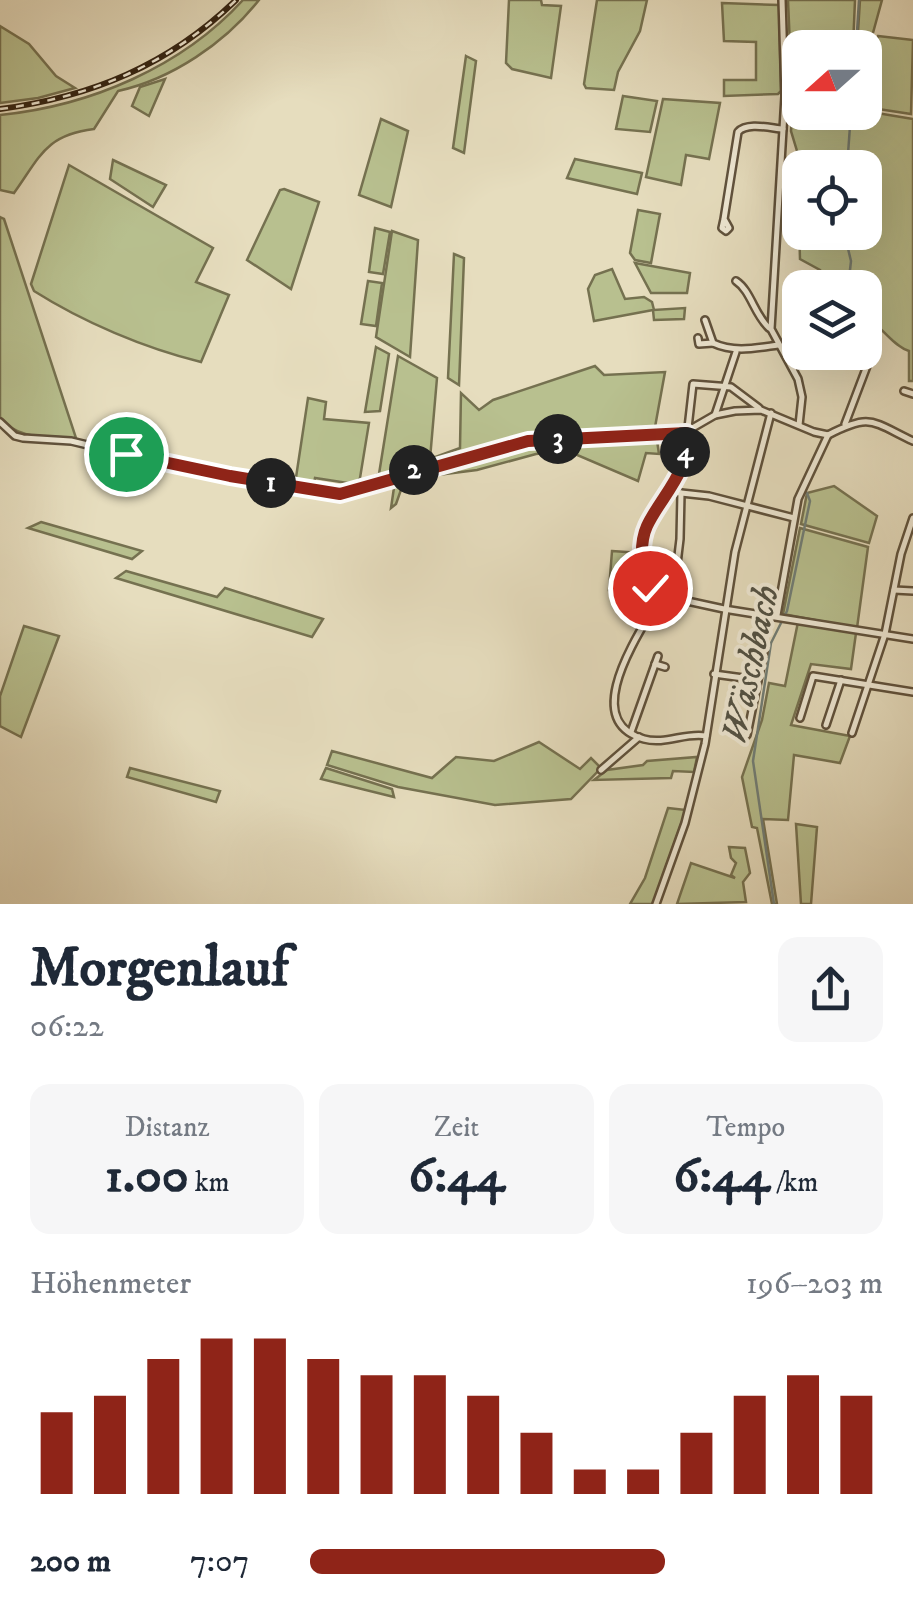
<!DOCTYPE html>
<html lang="de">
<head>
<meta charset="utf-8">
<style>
  :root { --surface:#fff; --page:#f6f6f7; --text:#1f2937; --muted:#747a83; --accent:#8f2418 }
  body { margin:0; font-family:"IM FELL DW Pica",serif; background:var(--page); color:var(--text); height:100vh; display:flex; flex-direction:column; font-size:38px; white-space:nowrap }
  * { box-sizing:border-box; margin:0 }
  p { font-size:32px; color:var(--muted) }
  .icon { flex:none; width:55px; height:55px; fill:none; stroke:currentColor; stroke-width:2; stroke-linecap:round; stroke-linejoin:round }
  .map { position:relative; height:904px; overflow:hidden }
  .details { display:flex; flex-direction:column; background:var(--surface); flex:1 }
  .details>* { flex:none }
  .needle { width:65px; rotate:249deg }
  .controls { position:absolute; left:782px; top:30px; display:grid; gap:20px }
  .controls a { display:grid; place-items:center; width:100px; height:100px; border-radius:20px; background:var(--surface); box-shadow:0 10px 40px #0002; font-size:50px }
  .pin { position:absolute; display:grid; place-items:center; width:85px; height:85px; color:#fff; margin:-42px; border:5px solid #fff; border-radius:50%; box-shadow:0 2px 10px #0007 }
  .km { position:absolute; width:50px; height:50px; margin:-25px; border-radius:50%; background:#222; color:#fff; font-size:28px; line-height:50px; text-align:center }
  .round { display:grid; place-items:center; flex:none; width:105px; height:105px; border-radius:20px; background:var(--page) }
  .summary { display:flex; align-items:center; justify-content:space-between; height:170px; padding:0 30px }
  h1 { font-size:55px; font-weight:700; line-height:75px }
  .metrics { display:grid; grid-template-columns:repeat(3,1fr); gap:15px; height:170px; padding:10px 30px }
  .metrics div { display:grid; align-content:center; border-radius:20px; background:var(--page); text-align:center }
  .metrics b { font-size:50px; font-weight:700 }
  .metrics small { font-size:28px; font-weight:400 }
  .metrics p { font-size:28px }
  .chart { height:280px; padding:20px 30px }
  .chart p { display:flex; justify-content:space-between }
  .chart svg { width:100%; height:180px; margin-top:10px; stroke:var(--accent); stroke-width:6 }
  ul { padding:0 30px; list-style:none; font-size:32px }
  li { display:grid; grid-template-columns:160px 120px 1fr; align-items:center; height:75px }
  li i { height:25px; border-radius:12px; background:var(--accent) }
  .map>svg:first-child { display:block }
  .green { fill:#b8c08f; stroke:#757150; stroke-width:2.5; fill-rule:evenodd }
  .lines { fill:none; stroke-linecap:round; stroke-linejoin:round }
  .stream { stroke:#707d76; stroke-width:2.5 }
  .minor-casing { stroke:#5f513c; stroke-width:10 }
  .minor { stroke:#efe9d5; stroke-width:5 }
  .rail-casing { stroke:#322211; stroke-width:6 }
  .rail { stroke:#efe9d5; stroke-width:2.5; stroke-dasharray:8; stroke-linecap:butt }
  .route-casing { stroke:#fff; stroke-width:20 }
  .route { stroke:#8f2418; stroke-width:12 }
  .labels { text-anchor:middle; stroke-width:8; stroke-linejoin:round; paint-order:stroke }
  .water-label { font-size:38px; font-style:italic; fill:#515043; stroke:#efe9d5 }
</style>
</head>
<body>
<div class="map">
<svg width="913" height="904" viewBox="0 0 913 904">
  <rect width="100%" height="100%" fill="#e6ddbe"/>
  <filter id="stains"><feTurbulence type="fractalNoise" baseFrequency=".002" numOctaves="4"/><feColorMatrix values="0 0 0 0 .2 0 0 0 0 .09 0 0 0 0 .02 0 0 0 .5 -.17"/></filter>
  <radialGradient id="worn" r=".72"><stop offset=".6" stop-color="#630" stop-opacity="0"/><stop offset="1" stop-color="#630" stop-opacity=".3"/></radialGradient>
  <!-- green -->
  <g class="green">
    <path d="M243,0H259C225,43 172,79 118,91L94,129C45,135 40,157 14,193L0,190V115C90,106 182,67 243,0Z"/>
    <path d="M509,0H541L542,5L561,6L551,78L512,69L506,63Z"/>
    <path d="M597,0H647L640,31L618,72L614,90L586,88L584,84Z"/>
    <path d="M788,0H855L853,47L800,48V96L792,94Z"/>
    <path d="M860,0H882L865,62V48L857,47Z"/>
    <path d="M722,3L779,5L781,91L778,94L724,96V80H756V42L724,41Z"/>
    <path d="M0,26L29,44L56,76L75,88L38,98L0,103Z"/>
    <path d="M878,36L913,40L911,114L865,107V75Z"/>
    <path d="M466,56L476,61L464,153L453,148Z"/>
    <path d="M165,79L149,116L132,106L140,87Z"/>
    <path d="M623,96L657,101L650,132L616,129Z"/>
    <path d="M663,99L720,103L709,159L686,155L681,185L646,177Z"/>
    <path d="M793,100L800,102V112L865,111L913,119V381H909V351C891,345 883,325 865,320V288L819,287L820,270L800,259L797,151L791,131ZM800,168H865V232H800Z"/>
    <path d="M381,119L408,131L391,207L359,195Z"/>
    <path d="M575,159L642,173L637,194L567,178Z"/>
    <path d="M113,160L166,185L153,207L110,179Z"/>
    <path d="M69,165L213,248L196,282L229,295L201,362C144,348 83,322 34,291L31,284Z"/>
    <path d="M284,189L319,202L291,289L247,260L280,190Z"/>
    <path d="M638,210L660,214L651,263L635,260L630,253Z"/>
    <path d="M0,217L4,219L76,438C48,435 19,442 0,417Z"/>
    <path d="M375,228L390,232L383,274L369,272Z"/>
    <path d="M392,231L418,240L410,357L376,337Z"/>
    <path d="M454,254L464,258L459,385L448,378Z"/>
    <path d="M635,263L690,273L687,293H651Z"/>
    <path d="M612,269L625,299L644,297L652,302L654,310L685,308L684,319L654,320L653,310L594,321L588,289L595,275Z"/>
    <path d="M368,281L382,283L376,326L361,324Z"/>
    <path d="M376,347L389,354L380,411L365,412Z"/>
    <path d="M398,356L437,378L430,459L460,448L461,393L479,410L493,400L595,366L604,375L665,372L655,427L659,454L646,453L638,481L568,451L536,454L477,470L414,478L403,484L396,504L391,508L396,474L342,491L341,487L354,484L315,478L313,488L295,484L308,398L326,402L324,419L369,423L360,478L355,484L379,474Z"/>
    <path d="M834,486L877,516L869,543L801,524L807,493Z"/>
    <path d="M41,522L142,551L132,559L28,528Z"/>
    <path d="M800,528L868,547L857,628L783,614Z"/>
    <path d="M612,551L640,553L638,592L609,590Z"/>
    <path d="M126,571L217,597L225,588L323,619L312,637L116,578Z"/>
    <path d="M798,622L856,633L851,669L811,664L791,725L850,736L840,763L794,755L788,820L763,819L777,904H772L757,828L752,827L742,777L762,720L769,683L785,686Z"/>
    <path d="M24,626L59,636L21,737L0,726V696Z"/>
    <path d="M539,742L580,769L591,758L601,768L571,799L495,805L398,787L327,765L332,751L432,778L456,757L494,761Z"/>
    <path d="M697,757L694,772L673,771L671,778L594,780L607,770L643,765L647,761Z"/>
    <path d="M130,768L220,791L216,802L127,777Z"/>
    <path d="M326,768L392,789L394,797L321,779Z"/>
    <path d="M668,808L686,810L653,904H630L645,878Z"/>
    <path d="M796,824L817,827L811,904H801Z"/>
    <path d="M729,847L745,848L750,873L743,882L746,902L677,904L691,863L735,878L731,875L736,863L731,858Z"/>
  </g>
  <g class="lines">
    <!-- stream -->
    <g class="stream">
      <path d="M856,48L859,0"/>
      <path d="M847,168L851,112"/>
      <path d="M844,232L851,261L848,288"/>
      <path d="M774,904L753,761L771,643L787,611L810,501L807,493"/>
    </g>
    <!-- minor casing -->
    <g class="minor-casing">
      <g id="minor">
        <path d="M782,0L785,96L771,329L798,379L802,397L799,425"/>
        <path d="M724,219L729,228L726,231L722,228L724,219L738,132C747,122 770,128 783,129"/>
        <path d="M736,281C751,291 754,314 769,328"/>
        <path d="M705,320L713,343C734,353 756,348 778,345"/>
        <path d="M698,338L699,344L713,343"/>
        <path d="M794,368L812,352"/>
        <path d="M904,391L913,394"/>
        <path d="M759,408L731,387L693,384L685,454L672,492L646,530L645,583L678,599L724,609L913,639"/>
        <path d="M715,415L736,352"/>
        <path d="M0,422L15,436L23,438L71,441L180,467L340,494L517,443L682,434L715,415L735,411L761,410L814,432L828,435"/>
        <path d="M845,424L867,366L865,352"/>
        <path d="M828,435C871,413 871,421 913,441"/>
        <path d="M672,492L709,496L794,518"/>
        <path d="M894,590L913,591"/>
        <path d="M662,593C643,629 576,720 644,739C665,745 686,732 706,736"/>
        <path d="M673,597L680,539L681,493"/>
        <path d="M777,615L798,499L828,435"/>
        <path d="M655,664L665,667"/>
        <path d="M714,674L758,680"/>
        <path d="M800,718L813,676L913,692"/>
        <path d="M826,725L841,680"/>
        <path d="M631,732L658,656"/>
        <path d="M852,733L885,634L901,554L913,518"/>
        <path d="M747,735L764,651"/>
        <path d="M601,770L639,737"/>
        <path d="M656,904L685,823L705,744L735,552L771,413"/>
      </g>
    </g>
    <!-- minor -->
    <use href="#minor" class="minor"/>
    <!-- rail casing -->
    <g class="rail-casing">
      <path id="rail" d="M0,109C91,97 169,65 236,0"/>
    </g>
    <!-- rail -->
    <use href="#rail" class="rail"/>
  </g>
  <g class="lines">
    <!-- route casing -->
    <g class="route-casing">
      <path id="route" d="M126,454L230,476L340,494L528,441L686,433C692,470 661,496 647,526C640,541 639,576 650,588"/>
    </g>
    <!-- route -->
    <use href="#route" class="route"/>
  </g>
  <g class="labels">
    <!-- water labels -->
    <g class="water-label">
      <text transform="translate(749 664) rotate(-78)" y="13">Wäschbach</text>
    </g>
  </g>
  <rect width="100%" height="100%" filter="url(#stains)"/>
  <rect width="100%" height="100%" fill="url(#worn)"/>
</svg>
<div class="controls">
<a><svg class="needle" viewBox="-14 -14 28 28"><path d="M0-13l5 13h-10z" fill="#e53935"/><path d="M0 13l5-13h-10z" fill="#747a83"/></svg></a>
<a><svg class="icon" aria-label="locate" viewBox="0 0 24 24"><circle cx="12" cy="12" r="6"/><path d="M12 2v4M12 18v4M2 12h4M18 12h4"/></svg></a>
<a><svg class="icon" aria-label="layers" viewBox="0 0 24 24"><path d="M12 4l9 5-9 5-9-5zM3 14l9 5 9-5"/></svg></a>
</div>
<div class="pin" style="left:126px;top:454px;background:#1e9e55"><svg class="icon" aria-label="arrive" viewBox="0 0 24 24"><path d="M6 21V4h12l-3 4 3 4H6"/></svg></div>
<div class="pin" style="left:650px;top:588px;background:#d93025"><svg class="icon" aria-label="check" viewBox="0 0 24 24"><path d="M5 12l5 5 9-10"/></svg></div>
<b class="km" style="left:271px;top:483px">1</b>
<b class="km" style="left:414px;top:470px">2</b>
<b class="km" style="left:558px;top:439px">3</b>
<b class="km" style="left:685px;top:452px">4</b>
</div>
<section class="details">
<div class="summary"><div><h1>Morgenlauf</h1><p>06:22</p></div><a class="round"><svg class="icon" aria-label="share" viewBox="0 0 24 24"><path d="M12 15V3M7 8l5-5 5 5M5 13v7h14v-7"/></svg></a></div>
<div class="metrics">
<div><p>Distanz</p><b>1.00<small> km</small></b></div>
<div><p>Zeit</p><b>6:44</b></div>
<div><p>Tempo</p><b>6:44<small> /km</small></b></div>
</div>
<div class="chart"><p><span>Höhenmeter</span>196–203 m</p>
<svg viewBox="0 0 160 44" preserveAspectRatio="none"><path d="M5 44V24M15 44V20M25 44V11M35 44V6M45 44V6M55 44V11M65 44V15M75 44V15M85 44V20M95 44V29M105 44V38M115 44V38M125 44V29M135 44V20M145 44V15M155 44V20"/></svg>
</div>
<ul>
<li><b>200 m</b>7:07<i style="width:62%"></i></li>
</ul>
</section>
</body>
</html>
